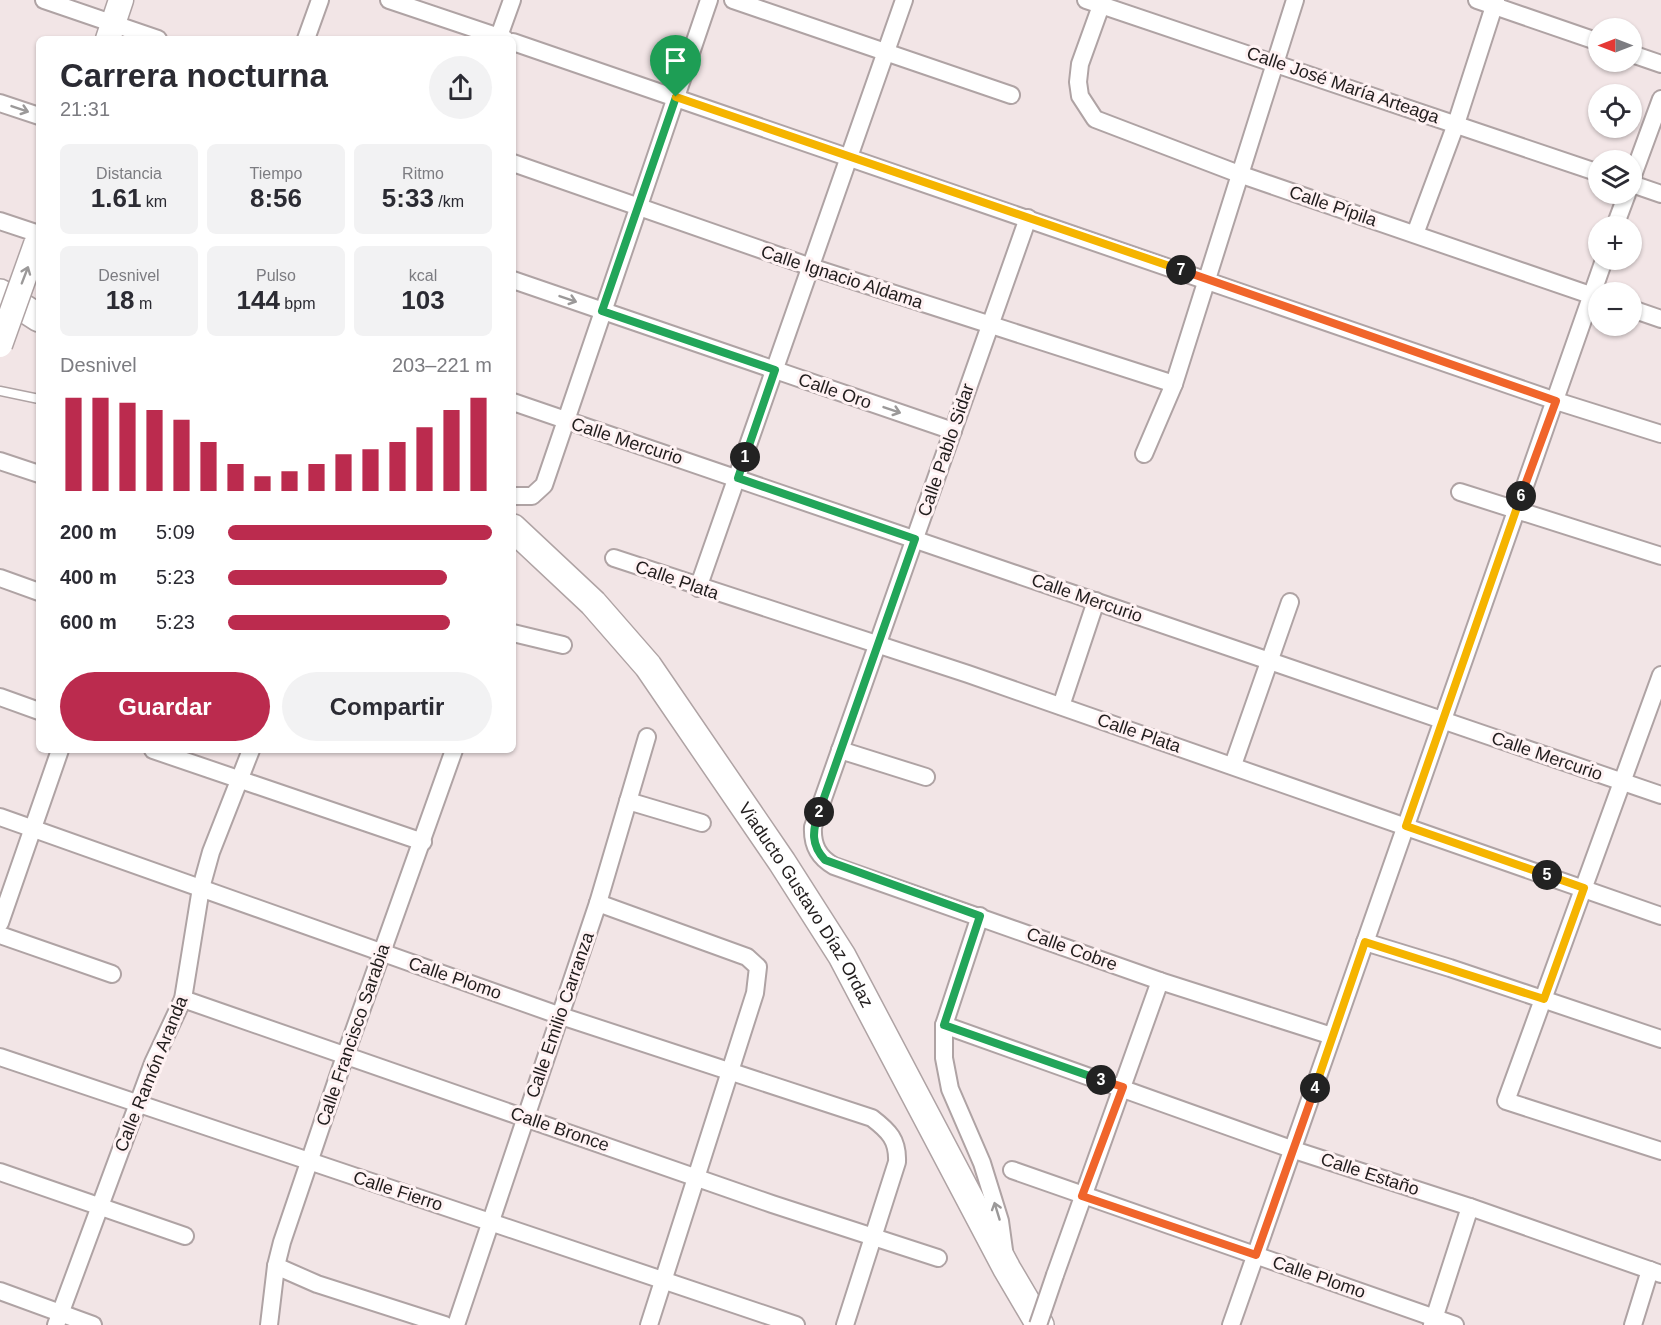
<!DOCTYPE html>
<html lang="es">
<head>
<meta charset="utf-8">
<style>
  :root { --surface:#fff; --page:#f2f2f3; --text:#2b2b33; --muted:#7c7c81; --accent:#bb2b4e }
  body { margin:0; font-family:Arial,sans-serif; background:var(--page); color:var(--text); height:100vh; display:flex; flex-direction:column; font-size:22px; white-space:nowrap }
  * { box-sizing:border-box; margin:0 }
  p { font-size:20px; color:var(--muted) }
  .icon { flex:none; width:33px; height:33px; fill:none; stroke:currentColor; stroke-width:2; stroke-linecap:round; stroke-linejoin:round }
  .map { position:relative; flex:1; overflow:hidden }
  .side { position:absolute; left:36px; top:36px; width:480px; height:717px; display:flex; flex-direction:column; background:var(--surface); border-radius:9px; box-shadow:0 2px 4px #0004 }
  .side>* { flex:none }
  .needle { width:39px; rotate:270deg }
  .fabs { position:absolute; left:1588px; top:18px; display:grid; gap:12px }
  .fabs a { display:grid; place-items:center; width:54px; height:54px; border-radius:50%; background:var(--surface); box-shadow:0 2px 4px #0004; font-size:30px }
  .pin { position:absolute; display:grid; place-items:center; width:51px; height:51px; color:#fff; margin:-62px -26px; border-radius:50% 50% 50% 0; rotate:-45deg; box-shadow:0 0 6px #0007 }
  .pin .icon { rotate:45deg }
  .km { position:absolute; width:30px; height:30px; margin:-15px; border-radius:50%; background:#222; color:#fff; font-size:16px; line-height:30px; text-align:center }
  .round { display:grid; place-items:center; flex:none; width:63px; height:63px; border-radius:32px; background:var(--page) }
  .overview { display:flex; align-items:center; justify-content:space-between; height:102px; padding:0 24px }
  h1 { font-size:33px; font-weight:800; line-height:45px }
  .metrics { display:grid; grid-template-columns:repeat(3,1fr); gap:9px; height:102px; padding:6px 24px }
  .metrics div { display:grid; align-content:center; border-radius:9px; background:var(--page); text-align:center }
  .metrics b { font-size:26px; font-weight:800 }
  .metrics small { font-size:16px; font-weight:400 }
  .metrics p { font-size:16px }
  .chart { height:168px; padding:12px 24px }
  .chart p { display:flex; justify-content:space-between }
  .chart svg { width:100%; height:108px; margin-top:6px; stroke:var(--accent); stroke-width:6 }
  .cta { display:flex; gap:12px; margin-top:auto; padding:12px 24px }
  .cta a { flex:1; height:69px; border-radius:36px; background:var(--accent); color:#fff; font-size:24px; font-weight:800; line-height:69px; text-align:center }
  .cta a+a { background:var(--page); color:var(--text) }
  ul { padding:0 24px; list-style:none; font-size:20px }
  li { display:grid; grid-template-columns:96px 72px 1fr; align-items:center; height:45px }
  li i { height:15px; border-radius:8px; background:var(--accent) }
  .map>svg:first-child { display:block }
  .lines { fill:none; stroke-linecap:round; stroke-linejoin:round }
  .lane-casing { stroke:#afa3a4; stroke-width:11 }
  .street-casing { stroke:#afa3a4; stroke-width:20 }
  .secondary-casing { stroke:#afa3a4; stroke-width:27 }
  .primary-casing { stroke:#afa3a4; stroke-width:30 }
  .lane { stroke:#fff; stroke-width:8 }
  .street { stroke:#fff; stroke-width:16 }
  .secondary { stroke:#fff; stroke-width:24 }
  .primary { stroke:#fff; stroke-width:27 }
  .street-bridge-casing { stroke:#afa3a4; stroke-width:20; stroke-linecap:butt }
  .secondary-bridge-casing { stroke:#afa3a4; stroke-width:27; stroke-linecap:butt }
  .street-bridge { stroke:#fff; stroke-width:16 }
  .secondary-bridge { stroke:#fff; stroke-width:24 }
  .oneway { stroke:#9b9999 }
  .split-1-casing { stroke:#fff; stroke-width:12 }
  .split-2-casing { stroke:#fff; stroke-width:12 }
  .split-3-casing { stroke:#fff; stroke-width:12 }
  .split-4-casing { stroke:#fff; stroke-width:12 }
  .split-5-casing { stroke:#fff; stroke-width:12 }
  .split-6-casing { stroke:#fff; stroke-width:12 }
  .split-7-casing { stroke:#fff; stroke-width:12 }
  .split-8-casing { stroke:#fff; stroke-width:12 }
  .split-1 { stroke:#22a559; stroke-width:8 }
  .split-2 { stroke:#22a559; stroke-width:8 }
  .split-3 { stroke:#22a559; stroke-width:8 }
  .split-4 { stroke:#f0652b; stroke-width:8 }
  .split-5 { stroke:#f5b400; stroke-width:8 }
  .split-6 { stroke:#f5b400; stroke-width:8 }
  .split-7 { stroke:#f0652b; stroke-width:8 }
  .split-8 { stroke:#f5b400; stroke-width:8 }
  .labels { text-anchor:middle; stroke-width:6; stroke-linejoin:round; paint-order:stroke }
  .street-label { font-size:18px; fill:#211d1d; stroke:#fff2f3 }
</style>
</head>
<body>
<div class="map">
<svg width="1661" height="1325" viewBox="0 0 1661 1325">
  <rect width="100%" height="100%" fill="#f2e5e6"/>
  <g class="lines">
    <!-- lane casing -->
    <g class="lane-casing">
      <path id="lane" d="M0,391L39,399"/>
    </g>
    <!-- street casing -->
    <g class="street-casing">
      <g id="street">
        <path d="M44,0L158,39"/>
        <path d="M389,0L505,39"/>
        <path d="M733,0L1011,95"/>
        <path d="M1086,0L1599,173"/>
        <path d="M1103,0L1080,64L1078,82L1080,96L1095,119L1239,174L1599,298"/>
        <path d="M1477,0L1599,42"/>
        <path d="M306,39L320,0"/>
        <path d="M498,39L512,0"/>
        <path d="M513,42L1556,401L1661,434"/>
        <path d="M1632,54L1661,64"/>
        <path d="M0,103L39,116"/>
        <path d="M513,163L811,267L1174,384"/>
        <path d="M1632,178L1661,99"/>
        <path d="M1632,184L1661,194"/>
        <path d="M1028,218L813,827C812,845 818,857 834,866L1160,981L1332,1036"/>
        <path d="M0,221L39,234"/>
        <path d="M1615,226L1627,194"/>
        <path d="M1415,234L1456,124L1496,0"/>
        <path d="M513,280L953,431"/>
        <path d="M1632,309L1661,319"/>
        <path d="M513,402L1661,795"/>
        <path d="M1144,454L1174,384L1295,0"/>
        <path d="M0,461L39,474"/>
        <path d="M1460,492L1661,556"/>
        <path d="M513,496H532L544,485L709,0"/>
        <path d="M614,558L968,674L1661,916"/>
        <path d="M0,578L39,592"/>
        <path d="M698,588L904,0"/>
        <path d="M513,633L563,645"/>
        <path d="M1661,675L1506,1101L1661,1151"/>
        <path d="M0,697L39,711"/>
        <path d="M1061,706L1096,601"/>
        <path d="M153,750L423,842"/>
        <path d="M840,750L926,777"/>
        <path d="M1233,765L1290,602"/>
        <path d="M628,801L702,823"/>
        <path d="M0,817L561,1016L872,1118C889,1131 898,1140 897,1162L845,1325"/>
        <path d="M598,903L747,957L758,967L755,993L649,1325"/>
        <path d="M980,916L944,1025V1058L950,1089L982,1163L1000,1221L1004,1250"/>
        <path d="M0,923L60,750"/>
        <path d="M0,935L112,974"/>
        <path d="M1365,942L1450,968L1661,1039"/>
        <path d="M183,999L772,1204L938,1258"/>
        <path d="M944,1025L1294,1150L1470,1207L1661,1274"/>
        <path d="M0,1057L796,1325"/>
        <path d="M1012,1170L1455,1325"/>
        <path d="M0,1172L185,1236"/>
        <path d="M276,1266L317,1284L445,1325"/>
        <path d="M1055,1275L1160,981"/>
        <path d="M0,1291L93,1325"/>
        <path d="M56,1325L153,1063L183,999L201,888L211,852L251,750"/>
        <path d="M269,1325L276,1266L282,1242L345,1056L454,750"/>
        <path d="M456,1325L598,903L647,737"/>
        <path d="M1231,1325L1604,260"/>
        <path d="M1432,1325L1470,1207"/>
        <path d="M1633,1325L1650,1270"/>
      </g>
    </g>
    <!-- secondary casing -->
    <g class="secondary-casing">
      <path id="secondary" d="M108,39L121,0"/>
    </g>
    <!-- primary casing -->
    <g class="primary-casing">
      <g id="primary">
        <path d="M0,293L39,318"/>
        <path id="s1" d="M513,528L593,603L648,666L782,862L842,956L1007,1269L1040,1325"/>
      </g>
    </g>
    <!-- lane -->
    <use href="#lane" class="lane"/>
    <!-- street -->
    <use href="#street" class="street"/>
    <!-- secondary -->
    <use href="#secondary" class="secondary"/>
    <!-- primary -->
    <use href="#primary" class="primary"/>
    <!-- street-bridge casing -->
    <g class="street-bridge-casing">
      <path id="street-bridge" d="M1038,1325L1055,1275"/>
    </g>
    <!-- secondary-bridge casing -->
    <g class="secondary-bridge-casing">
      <path id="secondary-bridge" d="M0,345L36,244"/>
    </g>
    <!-- street-bridge -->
    <use href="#street-bridge" class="street-bridge"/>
    <!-- secondary-bridge -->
    <use href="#secondary-bridge" class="secondary-bridge"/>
  </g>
  <!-- one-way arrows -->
  <defs><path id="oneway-shaft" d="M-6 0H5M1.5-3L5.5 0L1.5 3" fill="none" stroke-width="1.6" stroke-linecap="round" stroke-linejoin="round" transform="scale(1.5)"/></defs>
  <g class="oneway">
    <use href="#oneway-shaft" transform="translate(20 109) rotate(19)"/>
    <use href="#oneway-shaft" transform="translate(25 275) rotate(-69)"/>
    <use href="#oneway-shaft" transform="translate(568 299) rotate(19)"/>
    <use href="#oneway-shaft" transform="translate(892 410) rotate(19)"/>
    <use href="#oneway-shaft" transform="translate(997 1211) rotate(-107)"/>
  </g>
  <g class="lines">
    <!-- split-1 casing -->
    <g class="split-1-casing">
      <path id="split-1" d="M676,97L602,311L775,370L745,457"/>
    </g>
    <!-- split-2 casing -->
    <g class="split-2-casing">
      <path id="split-2" d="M745,457L738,478L915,539L819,812"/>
    </g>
    <!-- split-3 casing -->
    <g class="split-3-casing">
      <path id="split-3" d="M819,812C812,831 811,845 825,860L980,916L944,1025L1101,1080"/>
    </g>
    <!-- split-4 casing -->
    <g class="split-4-casing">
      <path id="split-4" d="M1101,1080L1123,1087L1082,1196L1256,1255L1315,1088"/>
    </g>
    <!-- split-5 casing -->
    <g class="split-5-casing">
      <path id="split-5" d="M1315,1088L1365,942L1544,999L1584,888L1547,875"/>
    </g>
    <!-- split-6 casing -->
    <g class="split-6-casing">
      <path id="split-6" d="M1521,496L1406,826L1547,875"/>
    </g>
    <!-- split-7 casing -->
    <g class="split-7-casing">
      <path id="split-7" d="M1181,270L1556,401L1521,496"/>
    </g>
    <!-- split-8 casing -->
    <g class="split-8-casing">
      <path id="split-8" d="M676,97L1181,270"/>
    </g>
    <!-- split-1 -->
    <use href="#split-1" class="split-1"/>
    <!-- split-2 -->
    <use href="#split-2" class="split-2"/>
    <!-- split-3 -->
    <use href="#split-3" class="split-3"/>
    <!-- split-4 -->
    <use href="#split-4" class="split-4"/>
    <!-- split-5 -->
    <use href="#split-5" class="split-5"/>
    <!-- split-6 -->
    <use href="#split-6" class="split-6"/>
    <!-- split-7 -->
    <use href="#split-7" class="split-7"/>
    <!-- split-8 -->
    <use href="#split-8" class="split-8"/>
  </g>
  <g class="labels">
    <!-- street labels -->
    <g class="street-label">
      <text transform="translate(1343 85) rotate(19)" y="6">Calle José María Arteaga</text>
      <text transform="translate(1333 206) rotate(19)" y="6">Calle Pípila</text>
      <text transform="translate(842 277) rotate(18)" y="6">Calle Ignacio Aldama</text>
      <text transform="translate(835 391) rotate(19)" y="6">Calle Oro</text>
      <text transform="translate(627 441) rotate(18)" y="6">Calle Mercurio</text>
      <text transform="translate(946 450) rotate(-71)" y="6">Calle Pablo Sidar</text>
      <text transform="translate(677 580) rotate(19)" y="6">Calle Plata</text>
      <text transform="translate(1087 598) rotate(19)" y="6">Calle Mercurio</text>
      <text transform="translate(1139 733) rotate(19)" y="6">Calle Plata</text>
      <text transform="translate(1547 756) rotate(19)" y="6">Calle Mercurio</text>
      <text dy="6" stroke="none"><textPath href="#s1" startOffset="480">Viaducto Gustavo Díaz Ordaz</textPath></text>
      <text transform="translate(1072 949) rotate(20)" y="6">Calle Cobre</text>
      <text transform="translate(455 978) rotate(19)" y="6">Calle Plomo</text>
      <text transform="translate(560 1015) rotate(-71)" y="6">Calle Emilio Carranza</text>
      <text transform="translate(353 1035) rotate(-71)" y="6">Calle Francisco Sarabia</text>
      <text transform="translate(151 1074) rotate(-68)" y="6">Calle Ramón Aranda</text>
      <text transform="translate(560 1129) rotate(19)" y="6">Calle Bronce</text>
      <text transform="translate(1370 1174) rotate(18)" y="6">Calle Estaño</text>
      <text transform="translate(398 1191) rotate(18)" y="6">Calle Fierro</text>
      <text transform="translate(1319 1277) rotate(19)" y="6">Calle Plomo</text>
    </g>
  </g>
</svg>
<div class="fabs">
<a><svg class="needle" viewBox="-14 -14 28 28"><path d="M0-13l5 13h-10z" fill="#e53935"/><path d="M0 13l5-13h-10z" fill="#7c7c81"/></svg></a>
<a><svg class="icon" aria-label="locate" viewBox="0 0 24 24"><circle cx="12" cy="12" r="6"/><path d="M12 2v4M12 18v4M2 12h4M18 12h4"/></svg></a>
<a><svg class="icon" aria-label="layers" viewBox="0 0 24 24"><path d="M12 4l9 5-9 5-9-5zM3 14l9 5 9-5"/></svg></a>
<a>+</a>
<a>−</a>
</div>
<div class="pin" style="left:676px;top:97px;background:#1e9e55"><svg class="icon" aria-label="arrive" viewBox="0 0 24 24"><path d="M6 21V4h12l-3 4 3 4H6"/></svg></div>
<b class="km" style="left:745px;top:457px">1</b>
<b class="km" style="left:819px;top:812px">2</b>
<b class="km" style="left:1101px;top:1080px">3</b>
<b class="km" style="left:1315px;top:1088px">4</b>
<b class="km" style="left:1547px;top:875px">5</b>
<b class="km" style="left:1521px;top:496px">6</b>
<b class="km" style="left:1181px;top:270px">7</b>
<section class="side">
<div class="overview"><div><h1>Carrera nocturna</h1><p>21:31</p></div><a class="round"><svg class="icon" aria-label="share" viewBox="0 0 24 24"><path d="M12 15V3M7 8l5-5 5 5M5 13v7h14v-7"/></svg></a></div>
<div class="metrics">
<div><p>Distancia</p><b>1.61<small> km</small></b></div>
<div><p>Tiempo</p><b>8:56</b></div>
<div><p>Ritmo</p><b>5:33<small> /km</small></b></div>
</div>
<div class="metrics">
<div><p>Desnivel</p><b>18<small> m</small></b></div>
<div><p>Pulso</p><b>144<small> bpm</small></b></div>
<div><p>kcal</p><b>103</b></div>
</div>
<div class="chart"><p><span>Desnivel</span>203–221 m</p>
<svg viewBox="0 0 160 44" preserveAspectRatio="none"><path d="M5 44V6M15 44V6M25 44V8M35 44V11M45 44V15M55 44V24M65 44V33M75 44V38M85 44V36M95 44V33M105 44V29M115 44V27M125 44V24M135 44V18M145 44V11M155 44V6"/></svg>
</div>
<ul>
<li><b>200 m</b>5:09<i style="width:100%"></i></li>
<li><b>400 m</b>5:23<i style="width:83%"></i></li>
<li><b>600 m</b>5:23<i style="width:84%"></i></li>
</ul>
<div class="cta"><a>Guardar</a><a>Compartir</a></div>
</section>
</div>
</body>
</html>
